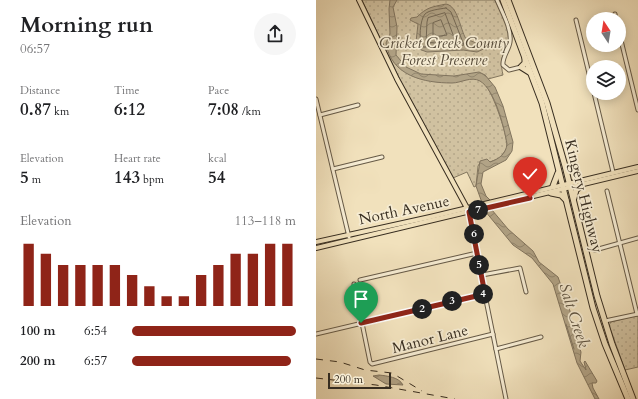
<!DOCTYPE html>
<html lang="en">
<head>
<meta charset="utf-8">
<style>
  :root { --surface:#fff; --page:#f6f6f6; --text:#202124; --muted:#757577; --accent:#8f2418 }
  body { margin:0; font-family:Cardo,serif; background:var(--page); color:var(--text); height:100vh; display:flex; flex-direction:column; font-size:15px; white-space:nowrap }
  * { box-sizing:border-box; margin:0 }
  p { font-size:13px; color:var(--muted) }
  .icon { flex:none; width:22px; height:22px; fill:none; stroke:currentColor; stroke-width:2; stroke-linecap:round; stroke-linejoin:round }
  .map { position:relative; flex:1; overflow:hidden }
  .side { display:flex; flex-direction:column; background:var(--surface); width:316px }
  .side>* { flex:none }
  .needle { width:26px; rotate:348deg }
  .controls { position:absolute; left:270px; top:12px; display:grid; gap:8px }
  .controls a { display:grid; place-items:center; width:40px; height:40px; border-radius:50%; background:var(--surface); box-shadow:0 2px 10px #0003; font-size:20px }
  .scale { position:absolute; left:12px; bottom:10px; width:63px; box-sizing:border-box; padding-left:4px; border:2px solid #372d20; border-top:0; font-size:11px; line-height:14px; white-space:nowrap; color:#372d20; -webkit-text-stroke:3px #f6ecd3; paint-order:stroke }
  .pin { position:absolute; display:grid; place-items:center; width:34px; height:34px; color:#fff; margin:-41px -17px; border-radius:50% 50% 50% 0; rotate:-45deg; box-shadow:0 0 4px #0007 }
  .pin .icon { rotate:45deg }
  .km { position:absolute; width:20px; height:20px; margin:-10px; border-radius:50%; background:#222; color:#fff; font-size:11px; line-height:20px; text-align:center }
  .round { display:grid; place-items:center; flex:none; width:42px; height:42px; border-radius:21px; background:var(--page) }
  .headline { display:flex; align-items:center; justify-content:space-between; height:68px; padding:0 20px }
  h1 { font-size:22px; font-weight:700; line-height:30px }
  .figures { display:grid; grid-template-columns:repeat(3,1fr); gap:6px; height:68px; padding:4px 20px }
  .figures div { display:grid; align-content:center }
  .figures b { font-size:17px; font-weight:700 }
  .figures small { font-size:11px; font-weight:400 }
  .figures p { font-size:11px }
  .chart { height:112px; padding:8px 20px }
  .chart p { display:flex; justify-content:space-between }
  .chart svg { width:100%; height:72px; margin-top:4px; stroke:var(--accent); stroke-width:6 }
  ul { padding:0 20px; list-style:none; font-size:13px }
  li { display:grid; grid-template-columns:64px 48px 1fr; align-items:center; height:30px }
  li i { height:10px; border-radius:5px; background:var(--accent) }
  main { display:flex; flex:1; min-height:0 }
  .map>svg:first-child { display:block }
  .grass { fill:url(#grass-dots); stroke:#847860 }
  .water { fill:url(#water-waves); stroke:#81745e }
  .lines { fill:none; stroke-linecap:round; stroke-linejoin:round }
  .shore { stroke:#746854; stroke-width:1 }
  .stream { stroke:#81745e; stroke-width:1 }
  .minor-casing { stroke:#665a47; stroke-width:5 }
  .major-casing { stroke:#372d20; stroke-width:6 }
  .highway-casing { stroke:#372d20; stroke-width:7 }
  .minor { stroke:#f6ecd3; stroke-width:3 }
  .major { stroke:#f1e1bc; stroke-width:4 }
  .highway { stroke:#f1e1bc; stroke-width:5 }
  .rail { stroke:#372d20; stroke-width:1; stroke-dasharray:7 7; stroke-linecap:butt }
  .route-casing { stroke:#fff; stroke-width:8 }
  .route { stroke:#8f2418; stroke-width:5 }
  .labels { text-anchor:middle; stroke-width:3.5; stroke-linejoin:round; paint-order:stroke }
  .park-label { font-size:15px; font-style:italic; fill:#564b3a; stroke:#f6ecd3 }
  .street-label { font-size:15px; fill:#372d20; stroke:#f6ecd3 }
  .water-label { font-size:16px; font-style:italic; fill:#5c513f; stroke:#f6ecd3 }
</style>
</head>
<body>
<main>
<section class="side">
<div class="headline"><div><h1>Morning run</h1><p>06:57</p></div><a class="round"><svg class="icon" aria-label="share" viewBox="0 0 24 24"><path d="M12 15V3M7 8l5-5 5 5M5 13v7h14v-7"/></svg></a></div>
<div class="figures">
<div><p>Distance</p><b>0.87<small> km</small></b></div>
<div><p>Time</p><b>6:12</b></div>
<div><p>Pace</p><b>7:08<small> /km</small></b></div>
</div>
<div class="figures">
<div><p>Elevation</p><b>5<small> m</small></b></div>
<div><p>Heart rate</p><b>143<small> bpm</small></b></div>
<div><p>kcal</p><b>54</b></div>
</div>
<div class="chart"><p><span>Elevation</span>113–118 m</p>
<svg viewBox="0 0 160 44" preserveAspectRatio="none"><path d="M5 44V6M15 44V12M25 44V19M35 44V19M45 44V19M55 44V19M65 44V25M75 44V32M85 44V38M95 44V38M105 44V25M115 44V19M125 44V12M135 44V12M145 44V6M155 44V6"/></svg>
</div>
<ul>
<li><b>100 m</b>6:54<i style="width:100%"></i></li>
<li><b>200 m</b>6:57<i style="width:97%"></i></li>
</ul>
</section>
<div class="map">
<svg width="322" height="399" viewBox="0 0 322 399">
  <defs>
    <pattern id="grass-dots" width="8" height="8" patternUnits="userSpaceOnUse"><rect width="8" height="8" fill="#d1c2a1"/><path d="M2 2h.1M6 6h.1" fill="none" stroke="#b4a78a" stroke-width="1.8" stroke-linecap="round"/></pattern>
    <pattern id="water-waves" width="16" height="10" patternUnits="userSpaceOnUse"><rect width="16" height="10" fill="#b2a487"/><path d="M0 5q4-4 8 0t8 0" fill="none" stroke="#92866e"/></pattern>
  </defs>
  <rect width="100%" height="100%" fill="#f1e1bc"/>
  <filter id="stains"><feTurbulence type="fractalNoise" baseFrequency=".005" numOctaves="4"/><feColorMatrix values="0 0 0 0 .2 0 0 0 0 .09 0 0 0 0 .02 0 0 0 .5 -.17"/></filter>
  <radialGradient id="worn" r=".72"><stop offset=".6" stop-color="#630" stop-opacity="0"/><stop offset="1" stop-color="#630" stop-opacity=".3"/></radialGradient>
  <!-- grass -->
  <g class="grass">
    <path d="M46,0H179C184,11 194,27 193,39C191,57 182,53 187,75L172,79L171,87C178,97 192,136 191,148L184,158L174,162L165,161L162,166L160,186L158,187L151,172L137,178L82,76Z"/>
    <path d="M322,315V367L309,370L293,325L295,322Z"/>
  </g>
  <!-- water -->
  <g class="water">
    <path d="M74,0H81L77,7L81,27L80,55L90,67L105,74L138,76L163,72L169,75L179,87L187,106L197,142L196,151L190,160L167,172L165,184L170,196L174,200L176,210L192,229L217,251L223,262L242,277L254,311L257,330L265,352L264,361L270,370L268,362L269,361L281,381L280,383H276L277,388L283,399H279L261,363L237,284L216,258L197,245L169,211L160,186L164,161L171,159L174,162C183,159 190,154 191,144C188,127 179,90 164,81C155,76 145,83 136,83C108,83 75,76 70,43L74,34L73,9Z"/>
    <path d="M130,4C142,6 144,29 150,39L168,46L170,48L161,52L147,50L111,52L103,49L100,42L102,24L94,20L95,18L101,17C111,7 116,7 130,4Z"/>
    <path d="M63,375C71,376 83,377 87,385L70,384L57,376Z"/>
  </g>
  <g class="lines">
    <!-- shore -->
    <g class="shore">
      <path d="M130,8L135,12L148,45L127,48L107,47C102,42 104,19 109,14C113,10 124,9 130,8Z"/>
      <path d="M129,13L139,40L110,43L111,22L112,18Z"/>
      <path d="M125,20L131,35L117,37V23Z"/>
    </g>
    <!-- stream -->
    <path class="stream" d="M250,324L258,349"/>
    <!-- minor casing -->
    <g class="minor-casing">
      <g id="minor">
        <path d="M181,0C186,12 196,29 194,42C193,50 186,57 187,65L193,70L205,67"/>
        <path d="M299,14L300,19"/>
        <path d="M260,20L277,90"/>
        <path d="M303,32L322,110"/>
        <path d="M278,93L297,172"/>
        <path d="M0,99L33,237"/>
        <path d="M4,115L42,105"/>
        <path d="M17,169L66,157"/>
        <path d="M291,191L321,314"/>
        <path d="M152,211L190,399"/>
        <path d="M279,250L322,238"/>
        <path d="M166,275L204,268L210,292"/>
        <path d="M44,280L161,253"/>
        <path d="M38,284L45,323"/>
        <path d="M289,321L322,314"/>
        <path d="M46,323L54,362L56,364L177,334"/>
        <path d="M0,334L169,294"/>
        <path d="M180,349L225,337"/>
      </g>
    </g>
    <!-- major casing -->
    <g class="major-casing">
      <g id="major">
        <path d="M43,0L81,79L151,208"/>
        <path d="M0,242L114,217L322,167"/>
        <path d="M0,248L322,171"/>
      </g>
    </g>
    <!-- highway casing -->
    <g class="highway-casing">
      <g id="highway">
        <path d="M187,0L226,103L277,308L289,344L312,399"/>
        <path d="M192,0L231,103L249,166L281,296L296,344L317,399"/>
        <path d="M209,58V63L205,67L213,72"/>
        <path d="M237,186L242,173"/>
        <path d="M235,193L245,195L250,200"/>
        <path d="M258,198L260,190L265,186"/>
      </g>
    </g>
    <!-- minor -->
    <use href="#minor" class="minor"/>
    <!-- major -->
    <use href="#major" class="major"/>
    <!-- highway -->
    <use href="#highway" class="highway"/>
    <!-- rail -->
    <g class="rail">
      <path d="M0,359L24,362L49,370L76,373L106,391"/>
      <path d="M0,378L60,385L139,399"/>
    </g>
  </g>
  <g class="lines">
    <!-- route casing -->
    <g class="route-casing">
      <path id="route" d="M45,323L169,294L153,212L214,198"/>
    </g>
    <!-- route -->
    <use href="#route" class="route"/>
  </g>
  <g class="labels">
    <!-- park labels -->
    <g class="park-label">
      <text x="128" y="48">Cricket Creek County<tspan x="128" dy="17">Forest Preserve</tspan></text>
    </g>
    <!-- street labels -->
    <g class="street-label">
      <text transform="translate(268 196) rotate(76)" y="5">Kingery Highway</text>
      <text transform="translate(88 210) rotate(-12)" y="5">North Avenue</text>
      <text transform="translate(114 339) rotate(-14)" y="5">Manor Lane</text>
    </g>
    <!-- water labels -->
    <g class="water-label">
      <text transform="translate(259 315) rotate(72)" y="6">Salt Creek</text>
    </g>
  </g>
  <rect width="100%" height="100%" filter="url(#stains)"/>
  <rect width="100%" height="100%" fill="url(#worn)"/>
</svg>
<div class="controls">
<a><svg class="needle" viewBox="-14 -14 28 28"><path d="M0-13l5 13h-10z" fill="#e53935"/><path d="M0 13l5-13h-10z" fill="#757577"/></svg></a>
<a><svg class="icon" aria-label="layers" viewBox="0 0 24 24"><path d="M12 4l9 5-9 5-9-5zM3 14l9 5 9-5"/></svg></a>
</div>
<div class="scale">200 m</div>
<div class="pin" style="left:45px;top:323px;background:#1e9e55"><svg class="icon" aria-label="arrive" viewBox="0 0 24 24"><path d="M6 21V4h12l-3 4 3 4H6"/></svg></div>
<div class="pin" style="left:214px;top:198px;background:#d93025"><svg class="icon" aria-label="check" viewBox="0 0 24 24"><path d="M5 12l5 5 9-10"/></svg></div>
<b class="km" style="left:106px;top:309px">2</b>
<b class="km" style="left:136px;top:301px">3</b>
<b class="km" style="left:167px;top:294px">4</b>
<b class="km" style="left:163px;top:265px">5</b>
<b class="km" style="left:158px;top:234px">6</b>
<b class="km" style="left:162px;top:210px">7</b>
</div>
</main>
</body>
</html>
